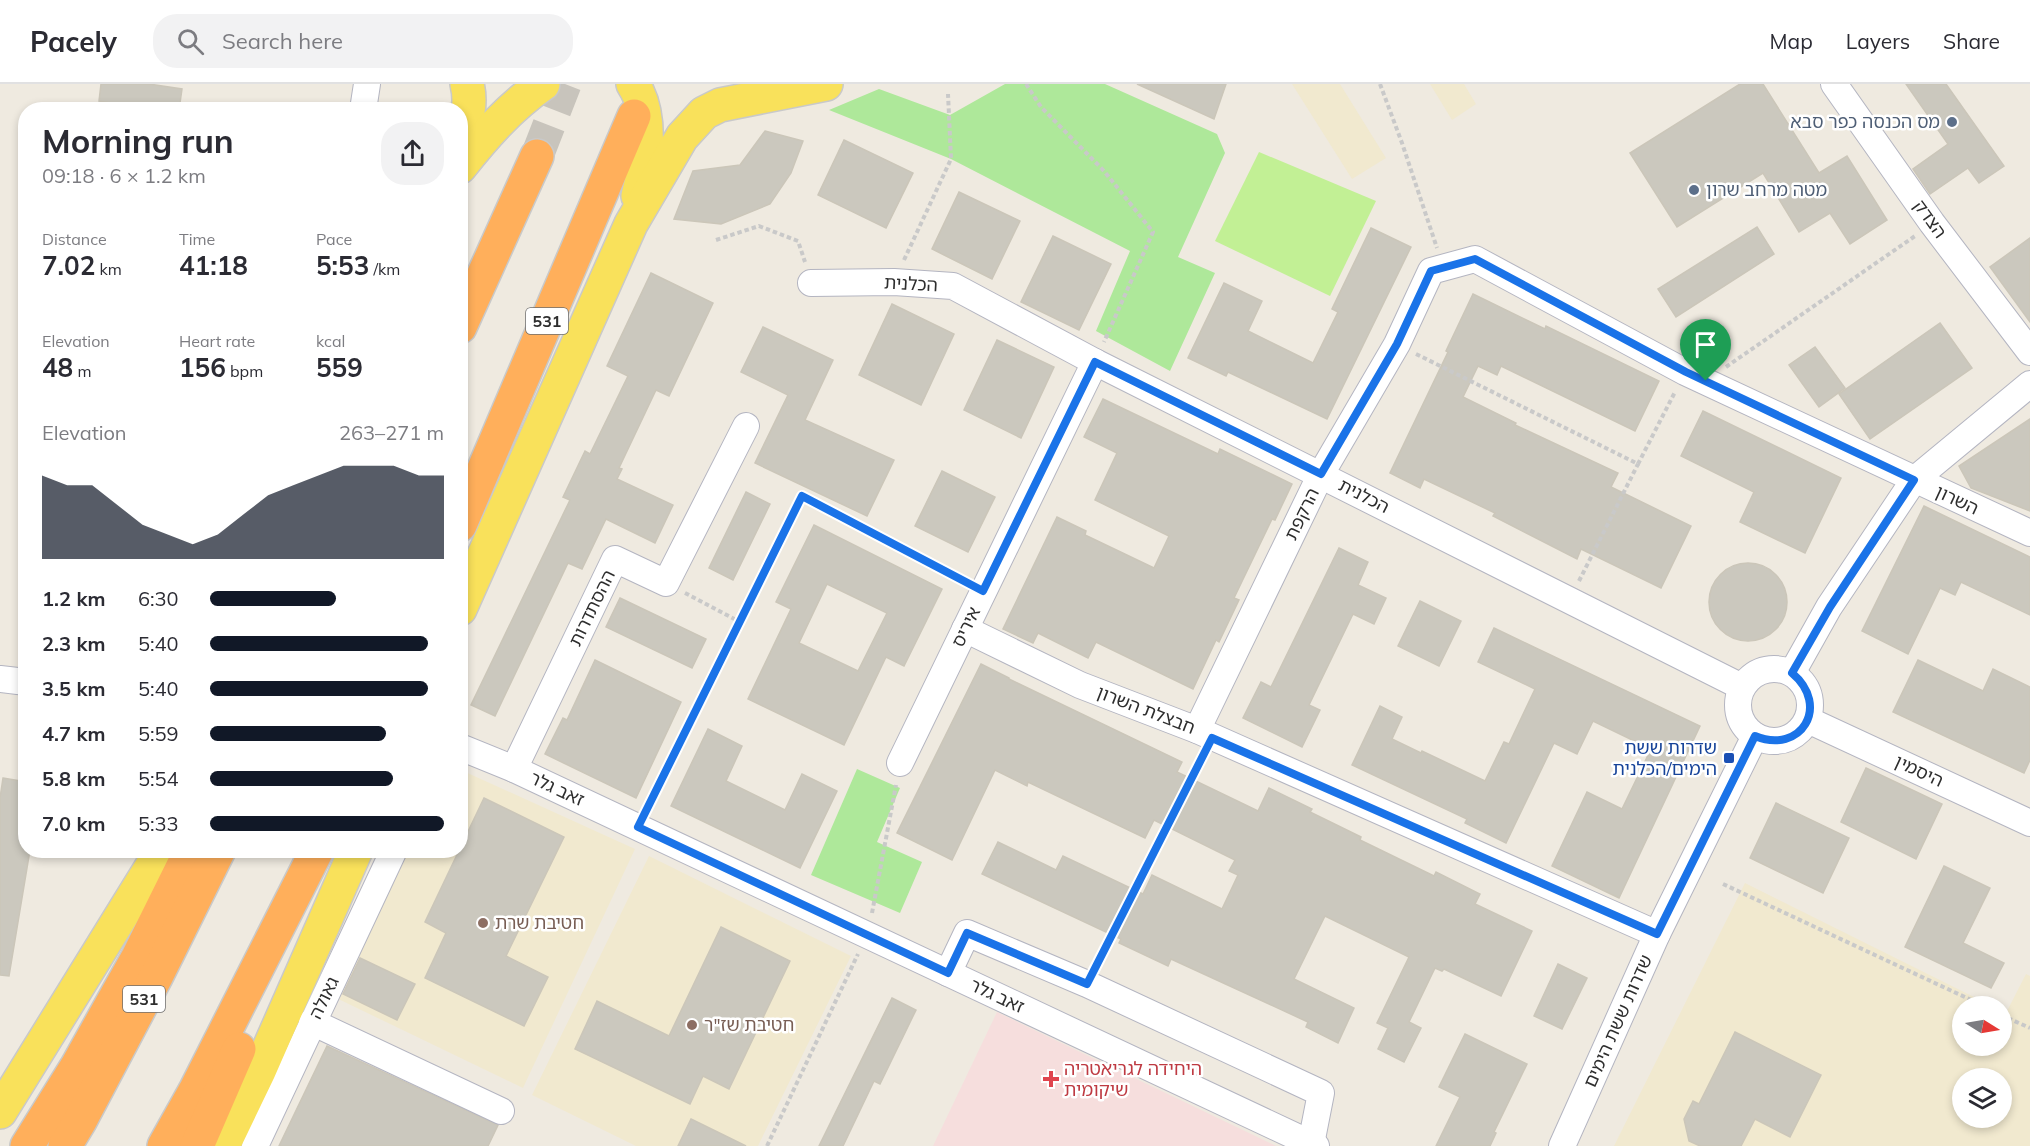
<!DOCTYPE html>
<html lang="en">
<head>
<meta charset="utf-8">
<style>
  :root { --surface:#fff; --page:#f2f2f3; --text:#2b2b33; --muted:#7c7c81; --line:#e1e1e2; --accent:#111827 }
  body { margin:0; font-family:Mulish,"Noto Sans Hebrew",sans-serif; background:var(--page); color:var(--text); height:100vh; display:flex; flex-direction:column; font-size:22px; white-space:nowrap }
  * { box-sizing:border-box; margin:0 }
  p { font-size:20px; color:var(--muted) }
  .icon { flex:none; width:33px; height:33px; fill:none; stroke:currentColor; stroke-width:2; stroke-linecap:round; stroke-linejoin:round }
  .map { position:relative; flex:1; overflow:hidden }
  .drawer { position:absolute; left:18px; top:18px; width:450px; height:756px; display:flex; flex-direction:column; background:var(--surface); border-radius:24px; box-shadow:0 3px 9px #0003 }
  .drawer>* { flex:none }
  .needle { width:39px; rotate:101deg }
  .tools { position:absolute; left:1952px; top:912px; display:grid; gap:12px }
  .tools a { display:grid; place-items:center; width:60px; height:60px; border-radius:50%; background:var(--surface); box-shadow:0 3px 9px #0003; font-size:30px }
  .pin { position:absolute; display:grid; place-items:center; width:51px; height:51px; color:#fff; margin:-62px -26px; border-radius:50% 50% 50% 0; rotate:-45deg; box-shadow:0 0 6px #0007 }
  .pin .icon { rotate:45deg }
  .round { display:grid; place-items:center; flex:none; width:63px; height:63px; border-radius:24px; background:var(--page) }
  .head { display:flex; align-items:center; justify-content:space-between; height:102px; padding:0 24px }
  h1 { font-size:33px; font-weight:700; line-height:45px }
  .stats { display:grid; grid-template-columns:repeat(3,1fr); gap:9px; height:102px; padding:6px 24px }
  .stats div { display:grid; align-content:center }
  .stats b { font-size:26px; font-weight:700 }
  .stats small { font-size:16px; font-weight:400 }
  .stats p { font-size:16px }
  .chart { height:168px; padding:12px 24px }
  .chart p { display:flex; justify-content:space-between }
  .chart svg { width:100%; height:108px; margin-top:6px; fill:var(--accent); opacity:.7 }
  ul { padding:0 24px; list-style:none; font-size:20px }
  li { display:grid; grid-template-columns:96px 72px 1fr; align-items:center; height:45px }
  li i { height:15px; border-radius:8px; background:var(--accent) }
  header { display:flex; align-items:center; gap:36px; box-sizing:border-box; height:84px; padding:0 30px; background:var(--surface); border-bottom:2px solid var(--line) }
  header strong { font-size:28px }
  nav { display:flex; gap:33px; margin-inline-start:auto; font-size:21px }
  .search { width:420px; height:54px; background:var(--page); display:flex; align-items:center; gap:15px; box-sizing:border-box; padding:0 21px; border-radius:24px; color:var(--muted); font-size:22px }
  .map>svg:first-child { display:block }
  .education { fill:#f1e9cf; fill-rule:evenodd }
  .medical { fill:#f6dedd }
  .green { fill:#aee89a }
  .pitch { fill:#c2f095 }
  .building { fill:#cbc8be; stroke:#cbc6b9; stroke-width:1.5; fill-rule:evenodd }
  .lines { fill:none; stroke-linecap:round; stroke-linejoin:round }
  .highway-tunnel { stroke:#c8c4bc; stroke-width:33; stroke-dasharray:33 16; stroke-linecap:butt }
  .minor-casing { stroke:#b4b5c1; stroke-width:28 }
  .major-casing { stroke:#c9c9c9; stroke-width:36 }
  .highway-casing { stroke:#c9c9c9; stroke-width:36 }
  .path { stroke:#c9c9c9; stroke-width:4; stroke-dasharray:4.5 3; stroke-linecap:butt }
  .minor { stroke:#fff; stroke-width:26 }
  .major { stroke:#f9e15b; stroke-width:33 }
  .highway { stroke:#ffaf5b; stroke-width:33 }
  .route-casing { stroke:#fff; stroke-width:12 }
  .route { stroke:#1a73e8; stroke-width:8 }
  .service-dot { fill:#5c6f8a; stroke:#fff; stroke-width:2 }
  .transit-dot { fill:#1a4fb4; stroke:#fff; stroke-width:2 }
  .education-dot { fill:#8d6e63; stroke:#fff; stroke-width:2 }
  .health-dot { fill:#e0444e; stroke:#fff; stroke-width:2 }
  .labels { text-anchor:middle; stroke-width:5; stroke-linejoin:round; paint-order:stroke }
  .shield { fill:#fff; stroke:#6d6d6d; stroke-width:1.5 }
  .shield-label { font-size:16px; font-weight:bold; fill:#2e2e2e }
  .service-label { font-size:18px; fill:#4e5e75; stroke:#fff; text-anchor:end }
  .street-label { font-size:18px; fill:#2e2e2e; stroke:#fff }
  .transit-label { font-size:18px; fill:#164399; stroke:#fff; text-anchor:end }
  .education-label { font-size:18px; fill:#785e54; stroke:#fff; text-anchor:start }
  .health-label { font-size:18px; fill:#be3a42; stroke:#fff; text-anchor:start }
</style>
</head>
<body>
<header>
<strong>Pacely</strong>
<div class="search"><svg class="icon" aria-label="search" viewBox="0 0 24 24"><circle cx="10" cy="10" r="6"/><path d="M15 15l6 6"/></svg>Search here</div>
<nav><a>Map</a><a>Layers</a><a>Share</a></nav>
</header>
<div class="map">
<svg width="2030" height="1062" viewBox="0 0 2030 1062">
  <rect width="100%" height="100%" fill="#efeae0"/>
  <!-- education -->
  <g class="education">
    <path d="M1292,0H1340L1386,74L1352,95Z"/>
    <path d="M1430,0H1464L1476,20L1452,36Z"/>
    <path d="M461,686L635,765L523,1004L330,911L403,767L460,766Z"/>
    <path d="M649,772L851,872L758,1062H636L532,1011Z"/>
    <path d="M1745,799L1992,922H1962V962H2001V927L2006,929L2026,890L2030,892V1062H1614ZM1962,994H2001V1034H1962Z"/>
  </g>
  <!-- medical -->
  <path class="medical" d="M997,928L1276,1062H933Z"/>
  <!-- green -->
  <g class="green">
    <path d="M1005,0H1105L1217,50L1225,69L1178,173L1215,189L1170,287L1096,247L1130,167L951,75L829,26L879,5L950,31Z"/>
    <path d="M857,685L900,704L877,758L922,778L900,829L811,791Z"/>
  </g>
  <!-- pitch -->
  <path class="pitch" d="M1259,68L1376,117L1330,212L1215,157Z"/>
  <!-- building -->
  <g class="building">
    <path d="M101,0H149L182,5L179,26H158L99,17Z"/>
    <path d="M1137,0H1226L1214,35Z"/>
    <path d="M1740,0H1763L1819,89L1847,72L1887,136L1850,160L1830,129L1799,148L1763,89L1677,143L1630,69Z"/>
    <path d="M1906,0H1946L2004,82L1979,99L1968,84L1930,110L1913,85L1948,60Z"/>
    <path d="M765,47L803,57L791,89L770,120L721,140L674,135L693,87L740,81Z"/>
    <path d="M844,56L913,89L886,144L818,111Z"/>
    <path d="M959,108L1020,137L992,195L932,165Z"/>
    <path d="M1757,143L1774,170L1676,233L1658,205Z"/>
    <path d="M1371,144L1411,163L1327,335L1228,288L1226,292L1188,274L1224,199L1262,217L1248,247L1313,279L1338,228L1332,225Z"/>
    <path d="M1053,152L1111,180L1079,246L1021,218Z"/>
    <path d="M2030,154V238L1990,183Z"/>
    <path d="M651,189L713,219L669,312L656,306L619,384L622,385L617,395L673,421L655,459L606,435L582,485L568,479L495,632L471,621L570,416L563,413L585,367L590,370L628,292L607,282Z"/>
    <path d="M1473,210L1545,245L1546,242L1659,297L1635,347L1501,282L1497,291L1478,282L1463,313L1516,339L1515,341L1618,389L1611,403L1691,442L1661,504L1581,465L1577,475L1493,432L1495,429L1424,395L1420,404L1390,389L1448,268L1446,267Z"/>
    <path d="M892,220L954,250L921,321L859,291Z"/>
    <path d="M1940,239L1972,284L1870,355L1839,310Z"/>
    <path d="M763,243L833,276L805,336L894,376L867,432L755,379L788,311L741,288Z"/>
    <path d="M997,256L1054,283L1021,354L964,326Z"/>
    <path d="M1815,263L1845,304L1819,323L1789,281Z"/>
    <path d="M1103,315L1218,370L1220,365L1292,400L1275,436L1272,435L1234,514L1239,516L1219,558L1216,556L1193,605L1096,558L1088,574L1038,549L1033,559L1003,545L1057,433L1086,447L1085,451L1154,484L1169,452L1095,416L1117,369L1084,353Z"/>
    <path d="M1703,327L1841,394L1805,469L1740,438L1754,408L1681,372Z"/>
    <path d="M2030,335V427L1971,404L1959,382Z"/>
    <path d="M942,387L995,413L968,468L915,442Z"/>
    <path d="M746,408L770,420L733,496L709,484Z"/>
    <path d="M1924,422L2030,473V531L1961,498L1955,511L1940,504L1908,570L1862,547Z"/>
    <path d="M814,441L942,505L904,582L886,573L844,661L748,615L791,525L776,518ZM827,500L887,529L858,587L799,559Z"/>
    <path d="M1339,464L1368,478L1358,501L1386,514L1374,540L1353,530L1309,621L1320,626L1302,663L1243,634L1261,598L1271,603Z"/>
    <circle cx="1748" cy="518" r="39"/>
    <path d="M620,514L706,555L692,584L606,543Z"/>
    <path d="M1420,517L1461,537L1439,582L1398,562Z"/>
    <path d="M1494,544L1700,642L1619,814L1552,782L1587,708L1622,725L1651,665L1593,637L1577,670L1554,659L1506,759L1465,739L1467,735L1352,681L1380,622L1402,633L1392,655L1421,669L1422,667L1485,697L1504,658L1509,660L1535,605L1478,578Z"/>
    <path d="M595,576L681,618L636,714L545,670L563,634L567,636Z"/>
    <path d="M1918,576L1983,607L1993,585L2030,603V676L2024,689L1893,628Z"/>
    <path d="M981,580L1009,594V595L1182,678L1177,688L1258,727L1269,704L1312,725L1310,728L1361,753L1360,756L1434,792L1436,788L1480,810L1475,820L1532,847L1501,912L1444,885L1442,887L1435,884L1409,938L1421,944L1404,978L1378,965L1388,944L1377,939L1409,873L1325,832L1294,895L1354,924L1338,959L1306,943L1308,938L1171,875L1168,882L1119,859L1121,855L982,790L998,758L1056,786L1063,772L1143,810L1152,791L1222,825L1238,791L1229,787L1235,776L1154,736L1145,754L1028,698L1027,702L995,686L952,776L897,749Z"/>
    <path d="M708,645L742,662L726,697L785,726L802,690L837,707L800,784L671,722Z"/>
    <path d="M1866,684L1942,720L1916,775L1841,738Z"/>
    <path d="M3,694L26,698V766H30L9,892L0,891V714Z"/>
    <path d="M484,714L564,753L506,872L548,893L524,942L425,894L446,849L425,838Z"/>
    <path d="M1776,719L1849,754L1823,809L1750,774Z"/>
    <path d="M1944,782L1990,804L1963,859L2004,879L1991,904L1905,863Z"/>
    <path d="M721,843L790,877L729,1005L703,992L690,1020L575,965L597,917L669,952Z"/>
    <path d="M360,874L415,900L397,936L343,910Z"/>
    <path d="M1558,880L1587,894L1562,945L1534,932Z"/>
    <path d="M892,914L916,926L880,1000L874,997L843,1062H819Z"/>
    <path d="M1735,948L1821,991L1790,1053L1755,1035L1741,1062H1700L1689,1057L1684,1035L1693,1017L1699,1020Z"/>
    <path d="M1465,950L1527,980L1494,1048L1496,1049L1490,1062H1436L1460,1013L1439,1003Z"/>
    <path d="M327,962L498,1041L488,1062H279Z"/>
    <path d="M691,1035L746,1062H678Z"/>
  </g>
  <g class="lines">
    <!-- highway-tunnel -->
    <path class="highway-tunnel" d="M537,72L565,0"/>
    <!-- minor casing -->
    <g class="minor-casing">
      <g id="minor">
        <path d="M1834,0L1932,139L2030,268"/>
        <path d="M363,26L367,0"/>
        <path d="M811,199L894,198L953,202L1095,278L1742,603"/>
        <path d="M965,545L1080,601L1197,646L1657,850"/>
        <circle cx="1774" cy="621" r="36"/>
        <path d="M1792,589L1829,523L1914,396L2030,300"/>
        <path d="M0,595L26,598"/>
        <path d="M1808,636L2030,739"/>
        <path d="M1197,646L1321,390L1397,260L1431,187L1475,175L1685,288L2030,449"/>
        <path d="M460,663L514,685L1316,1062"/>
        <path d="M900,679L1095,278"/>
        <path d="M514,685L615,475L666,499L746,342"/>
        <path d="M948,889L967,849L1087,900L1321,1009L1311,1060"/>
        <path d="M312,938L501,1027"/>
        <path d="M255,1062L394,766"/>
        <path d="M1562,1062L1657,850L1755,652"/>
      </g>
    </g>
    <!-- major casing -->
    <g class="major-casing">
      <g id="major">
        <path d="M633,0C653,30 647,78 638,112"/>
        <path d="M460,55C467,36 472,20 467,0"/>
        <path d="M460,83C485,51 510,23 543,0"/>
        <path d="M460,525L631,140L682,53L704,29L720,21L826,0"/>
        <path d="M0,1028L162,766"/>
        <path d="M223,1062L259,987L356,766"/>
      </g>
    </g>
    <!-- highway casing -->
    <g class="highway-casing">
      <g id="highway">
        <path d="M460,243L537,72"/>
        <path d="M460,441L634,32"/>
        <path d="M27,1062L77,982L138,873L191,766"/>
        <path d="M65,1062L80,1037L157,891L219,766"/>
        <path d="M164,1062L196,1005L317,766"/>
        <path d="M197,1062L239,965"/>
      </g>
    </g>
    <!-- path -->
    <g class="path">
      <path d="M1026,0L1041,23L1104,87L1153,148L1104,258"/>
      <path d="M1380,0L1402,59L1437,164"/>
      <path d="M716,156L759,142L798,157L805,178"/>
      <path d="M904,176L951,75L948,10"/>
      <path d="M1416,270L1638,380L1675,308"/>
      <path d="M1726,283L1915,152"/>
      <path d="M1579,497L1638,380"/>
      <path d="M685,509L740,538"/>
      <path d="M1811,600L1816,615"/>
      <path d="M1773,664H1780L1800,656"/>
      <path d="M648,722L802,412L964,497"/>
      <path d="M1723,800L1984,922"/>
      <path d="M872,829L896,701"/>
      <path d="M1097,880L1203,673"/>
      <path d="M2001,931L2030,944"/>
      <path d="M767,1062L858,870"/>
    </g>
    <!-- minor -->
    <use href="#minor" class="minor"/>
    <!-- major -->
    <use href="#major" class="major"/>
    <!-- highway -->
    <use href="#highway" class="highway"/>
  </g>
  <g class="lines">
    <!-- route casing -->
    <g class="route-casing">
      <path id="route" d="M1475,175L1686,288L1914,396L1830,523L1792,589C1831,622 1801,671 1755,652L1657,850L1212,654L1087,900L967,849L948,889L638,743L802,412L983,507L1095,278L1321,390L1397,260L1431,187Z"/>
    </g>
    <!-- route -->
    <use href="#route" class="route"/>
  </g>
  <!-- markers -->
  <g class="service-dot">
    <circle cx="1952" cy="38" r="6"/>
    <circle cx="1694" cy="106" r="6"/>
  </g>
  <rect class="transit-dot" x="1723" y="668" width="12" height="12" rx="3"/>
  <g class="education-dot">
    <circle cx="483" cy="839" r="6"/>
    <circle cx="692" cy="941" r="6"/>
  </g>
  <path class="health-dot" d="M1048 986h6v6h6v6h-6v6h-6v-6h-6v-6h6z"/>
  <g class="labels">
    <!-- shield labels -->
    <g class="shield">
      <rect x="526" y="224" width="42" height="26" rx="4.5"/>
      <rect x="123" y="902" width="42" height="26" rx="4.5"/>
    </g>
    <g class="shield-label">
      <text x="547" y="243">531</text>
      <text x="144" y="921">531</text>
    </g>
    <!-- service labels -->
    <g class="service-label">
      <text x="1940" y="44">מס הכנסה כפר סבא</text>
      <text x="1706" y="112" text-anchor="start">מטה מרחב שרון</text>
    </g>
    <!-- street labels -->
    <g class="street-label">
      <text transform="translate(1930 135) rotate(54)" y="6">הצדק</text>
      <text transform="translate(911 200) rotate(3)" y="6">הכלנית</text>
      <text transform="translate(1364 412) rotate(27)" y="6">הכלנית</text>
      <text transform="translate(1957 416) rotate(25)" y="6">השרון</text>
      <text transform="translate(1302 430) rotate(-64)" y="6">הרקפת</text>
      <text transform="translate(592 524) rotate(-64)" y="6">ההסתדרות</text>
      <text transform="translate(966 543) rotate(-64)" y="6">איריס</text>
      <text transform="translate(1146 626) rotate(21)" y="6">חבצלת השרון</text>
      <text transform="translate(1919 687) rotate(25)" y="6">היסמין</text>
      <text transform="translate(557 705) rotate(25)" y="6">זאב גלר</text>
      <text transform="translate(997 912) rotate(25)" y="6">זאב גלר</text>
      <text transform="translate(324 914) rotate(-64)" y="6">גאולה</text>
      <text transform="translate(1618 937) rotate(-66)" y="6">שדרות ששת הימים</text>
    </g>
    <!-- transit labels -->
    <g class="transit-label">
      <text x="1717" y="670">שדרות ששת<tspan x="1717" dy="21">הימים/הכלנית</tspan></text>
    </g>
    <!-- education labels -->
    <g class="education-label">
      <text x="495" y="845">חטיבת שרת</text>
      <text x="704" y="947">חטיבת שז"ר</text>
    </g>
    <!-- health labels -->
    <g class="health-label">
      <text x="1064" y="991">היחידה לגריאטריה<tspan x="1064" dy="21">שיקומית</tspan></text>
    </g>
  </g>
</svg>
<div class="tools">
<a><svg class="needle" viewBox="-14 -14 28 28"><path d="M0-13l5 13h-10z" fill="#e53935"/><path d="M0 13l5-13h-10z" fill="#7c7c81"/></svg></a>
<a><svg class="icon" aria-label="layers" viewBox="0 0 24 24"><path d="M12 4l9 5-9 5-9-5zM3 14l9 5 9-5"/></svg></a>
</div>
<div class="pin" style="left:1706px;top:297px;background:#1e9e55"><svg class="icon" aria-label="arrive" viewBox="0 0 24 24"><path d="M6 21V4h12l-3 4 3 4H6"/></svg></div>
<section class="drawer">
<div class="head"><div><h1>Morning run</h1><p>09:18 · 6 × 1.2 km</p></div><a class="round"><svg class="icon" aria-label="share" viewBox="0 0 24 24"><path d="M12 15V3M7 8l5-5 5 5M5 13v7h14v-7"/></svg></a></div>
<div class="stats">
<div><p>Distance</p><b>7.02<small> km</small></b></div>
<div><p>Time</p><b>41:18</b></div>
<div><p>Pace</p><b>5:53<small> /km</small></b></div>
</div>
<div class="stats">
<div><p>Elevation</p><b>48<small> m</small></b></div>
<div><p>Heart rate</p><b>156<small> bpm</small></b></div>
<div><p>kcal</p><b>559</b></div>
</div>
<div class="chart"><p><span>Elevation</span>263–271 m</p>
<svg viewBox="0 0 160 44" preserveAspectRatio="none"><path d="M0 44V10L10 14L20 14L30 22L40 30L50 34L60 38L70 34L80 26L90 18L100 14L110 10L120 6L130 6L140 6L150 10L160 10V44z"/></svg>
</div>
<ul>
<li><b>1.2 km</b>6:30<i style="width:54%"></i></li>
<li><b>2.3 km</b>5:40<i style="width:93%"></i></li>
<li><b>3.5 km</b>5:40<i style="width:93%"></i></li>
<li><b>4.7 km</b>5:59<i style="width:75%"></i></li>
<li><b>5.8 km</b>5:54<i style="width:78%"></i></li>
<li><b>7.0 km</b>5:33<i style="width:100%"></i></li>
</ul>
</section>
</div>
</body>
</html>
